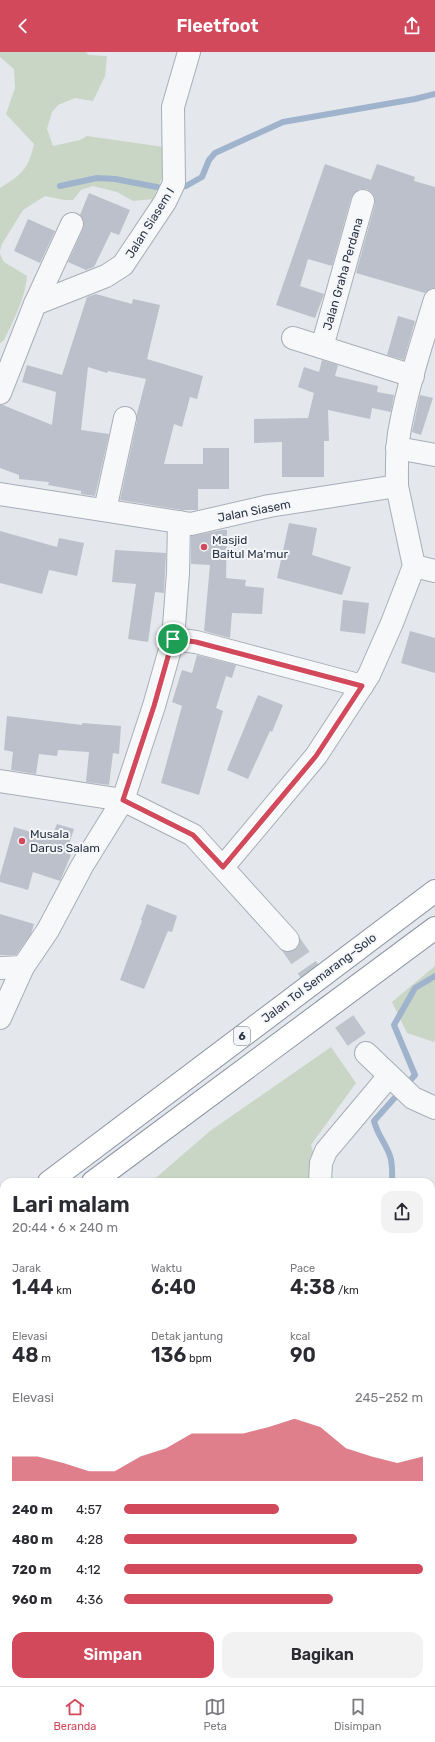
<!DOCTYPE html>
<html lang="id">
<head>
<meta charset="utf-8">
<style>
  :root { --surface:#fff; --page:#f2f2f3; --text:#2b2b33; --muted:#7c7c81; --line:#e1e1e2; --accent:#d1495b }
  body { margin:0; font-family:Rubik,sans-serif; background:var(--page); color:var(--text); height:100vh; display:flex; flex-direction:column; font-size:15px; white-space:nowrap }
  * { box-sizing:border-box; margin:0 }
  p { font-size:13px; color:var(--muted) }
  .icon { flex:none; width:22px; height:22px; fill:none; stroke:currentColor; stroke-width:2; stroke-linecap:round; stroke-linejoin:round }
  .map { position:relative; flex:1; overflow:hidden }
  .details { position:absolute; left:0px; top:1126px; width:435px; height:508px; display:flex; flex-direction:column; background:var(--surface); border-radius:12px 12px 0 0; box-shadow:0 1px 3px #0004 }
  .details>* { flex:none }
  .pin { position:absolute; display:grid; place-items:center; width:34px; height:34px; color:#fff; margin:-17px; border:2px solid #fff; border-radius:50%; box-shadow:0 1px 4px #0007 }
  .round { display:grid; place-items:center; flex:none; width:42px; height:42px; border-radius:12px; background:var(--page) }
  .overview { display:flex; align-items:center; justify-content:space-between; height:68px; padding:0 12px }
  h1 { font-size:22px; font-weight:600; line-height:30px }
  .metrics { display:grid; grid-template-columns:repeat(3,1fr); gap:6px; height:68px; padding:4px 12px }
  .metrics div { display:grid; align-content:center }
  .metrics b { font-size:20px; font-weight:600 }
  .metrics small { font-size:11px; font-weight:400 }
  .metrics p { font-size:11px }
  .chart { height:112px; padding:8px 12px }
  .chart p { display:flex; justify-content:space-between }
  .chart svg { width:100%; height:72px; margin-top:4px; fill:var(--accent); opacity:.7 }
  .action { display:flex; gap:8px; margin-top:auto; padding:8px 12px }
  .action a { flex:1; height:46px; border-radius:12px; background:var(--accent); color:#fff; font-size:16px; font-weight:600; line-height:46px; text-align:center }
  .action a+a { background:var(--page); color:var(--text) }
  ul { padding:0 12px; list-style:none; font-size:13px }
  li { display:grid; grid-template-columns:64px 48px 1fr; align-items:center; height:30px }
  li i { height:10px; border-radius:5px; background:var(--accent) }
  header { display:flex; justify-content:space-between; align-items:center; height:52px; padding:0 12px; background:var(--accent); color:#fff; font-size:18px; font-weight:600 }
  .tab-bar { display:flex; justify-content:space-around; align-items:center; height:56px; border-top:1px solid var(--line); background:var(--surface); font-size:11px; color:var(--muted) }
  .tab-bar a { display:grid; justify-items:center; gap:2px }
  .tab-bar .on { color:var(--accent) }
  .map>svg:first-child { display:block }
  .green { fill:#c9d6c5 }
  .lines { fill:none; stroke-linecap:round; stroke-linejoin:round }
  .stream { stroke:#9fb4cc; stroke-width:6 }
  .building { fill:#bbc0ca }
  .minor-tunnel { stroke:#bfc3cb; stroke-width:22; stroke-dasharray:22 11; stroke-linecap:butt }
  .minor-casing { stroke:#a9aeb7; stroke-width:24 }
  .highway-casing { stroke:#8b94a3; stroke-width:24 }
  .minor { stroke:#f7f8fa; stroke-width:22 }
  .highway { stroke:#fff; stroke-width:22 }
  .route-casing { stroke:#fff; stroke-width:8 }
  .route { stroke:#d1495b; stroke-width:5 }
  .poi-dot { fill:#d1495b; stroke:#f4f6f9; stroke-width:1.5 }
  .labels { text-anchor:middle; stroke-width:4; stroke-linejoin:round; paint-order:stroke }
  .shield { fill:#f4f6f9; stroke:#676e7b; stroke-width:1 }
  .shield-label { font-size:11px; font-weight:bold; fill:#2b3445 }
  .street-label { font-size:12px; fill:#2b3445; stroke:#f4f6f9 }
  .poi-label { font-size:12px; fill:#2b3445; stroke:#f4f6f9; text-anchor:start }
</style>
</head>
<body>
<header><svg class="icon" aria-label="back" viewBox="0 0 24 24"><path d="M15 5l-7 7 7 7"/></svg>Fleetfoot<svg class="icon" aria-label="share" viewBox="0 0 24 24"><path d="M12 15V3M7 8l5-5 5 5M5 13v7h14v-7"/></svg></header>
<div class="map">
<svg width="435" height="1634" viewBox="0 0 435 1634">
  <rect width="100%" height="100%" fill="#e4e7ec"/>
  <!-- green -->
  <g class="green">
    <path d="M0,0H86L89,3L107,4L105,24L93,49L75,46L58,53L52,60L47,77L53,94L80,88L87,84L164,95L167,114L153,147L133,149L117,140L93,134L81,138L73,148H64L45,144L23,158L2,192L0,199V136C22,122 28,118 34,92L6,62L15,36L14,17L0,5Z"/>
    <path d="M0,202L4,210L27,224C25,247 14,267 4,288L0,291Z"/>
    <path d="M435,914V988L434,990L407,981L392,950Z"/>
    <path d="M331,995L356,1031L311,1093L322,1130H151L210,1079Z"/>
    <path d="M4,1249V1477H0V1252Z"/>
    <path d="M435,1598V1634H403L407,1630H431V1602Z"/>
    <path d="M130,1630H183L181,1634H128Z"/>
  </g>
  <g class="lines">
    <!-- stream -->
    <g class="stream">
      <path d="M60,134L97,126L115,127L167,137"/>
      <path d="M178,135L186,134L202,125L209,108L215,101L283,70L415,47L435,42"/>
      <path d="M392,1130C392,1121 393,1113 390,1104C386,1092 377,1082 374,1069L415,1023L394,973L415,936L435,924"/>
      <path d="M0,1466L4,1465"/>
    </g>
  </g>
  <!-- building -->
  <g class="building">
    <path d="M325,112L371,128L377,112L415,125L414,129L435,135V236H432L425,241L356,221L375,152V146L372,141L367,137H360L355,140L351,146L332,214L308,207L300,234L324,242L315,266L276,253Z"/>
    <path d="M89,141L130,158L119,183L111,180L94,215L86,218L68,210L83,177L84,170L80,163Z"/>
    <path d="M28,167L55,179L40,211L14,199Z"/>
    <path d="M96,242L132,252L133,247L160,253L147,307L203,324L197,347L190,345L182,375L174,372L164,412H203V396H229V437H198V458H182L120,448L137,369V362L146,327L108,319L107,321L88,315L81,378L109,382L95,444L81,442V439L48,433L49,430L19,427V423L0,416V353H3L52,373L56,340L22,330L27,313L62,323L87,245Z"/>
    <path d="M398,264L415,269L404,308L387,303Z"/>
    <path d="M322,308L338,313L335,324L378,334L377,340L394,343L391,360L372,356L370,367L328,358L329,389H324V425H282V390L254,391V367L308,366L314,341L298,335L304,315L319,320Z"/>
    <path d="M420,343L433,346L421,383L412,380Z"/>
    <path d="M289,471L317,476L312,503L351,515L342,543L277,526Z"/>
    <path d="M222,478H227L226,526L246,528L245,534L264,536L262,562L232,561L230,586L204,579L210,513L191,512V484Z"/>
    <path d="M0,479L57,495L59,486L84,491L77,524L49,518L42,542L0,531Z"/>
    <path d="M115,498L166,501L164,541L155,540L148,590L128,587L136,532L112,530Z"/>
    <path d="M343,548L369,551L365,582L340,579Z"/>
    <path d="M410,579L435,586V621L401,611Z"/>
    <path d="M197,603L236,613L232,626L226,624L216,656L223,659L199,743L161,731L182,654L172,650L182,618L192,621Z"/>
    <path d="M258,643L283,653L272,680L270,679L248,727L227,718Z"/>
    <path d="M7,664L82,673V671L121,674L119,702L113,701L109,733L86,730L89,700L58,698L57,704L39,702L36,722L11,718L13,700L4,698Z"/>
    <path d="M57,772L74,777L66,801L71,803L60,829L33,820L28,838L0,830V824L14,775L51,786Z"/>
    <path d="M147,852L177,864L172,880L168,879L144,937L120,928L142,869L141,868Z"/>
    <path d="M0,862L34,872L31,882L16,903H0Z"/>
  </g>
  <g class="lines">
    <!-- minor-tunnel -->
    <path class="minor-tunnel" d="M288,888L366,1001"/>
    <!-- minor casing -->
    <g class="minor-casing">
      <g id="minor">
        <path d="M35,252L72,172"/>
        <path d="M293,286L413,324"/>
        <path d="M322,295L363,149"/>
        <path d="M0,341L35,252L106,224L123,213L165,150L174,131L173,55L189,0"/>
        <path d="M397,396L435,403"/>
        <path d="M0,442L191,472L269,454L397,434C397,415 396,395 400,376C408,333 422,290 435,248"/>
        <path d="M105,458L125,366"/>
        <path d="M414,514L435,519"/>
        <path d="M173,587L196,590L362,634"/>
        <path d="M0,729L123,748L193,783L288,888"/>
        <path d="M223,815L316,704L369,623L392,571L414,514L397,434"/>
        <path d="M0,916L23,915L48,878L82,814L123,748L154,654L173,587L178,521L179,470"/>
        <path d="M0,966L23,915"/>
        <path d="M366,1001L413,1046L435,1056"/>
        <path d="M320,1130L321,1111L326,1099L389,1024"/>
        <path d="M431,1373L435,1368"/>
        <path d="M431,1518L435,1522"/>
        <path d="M431,1566L435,1562"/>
        <path d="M305,1630L310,1634"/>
        <path d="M16,1634L18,1630"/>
        <path d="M366,1634L368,1630"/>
      </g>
    </g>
    <!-- highway casing -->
    <g class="highway-casing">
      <g id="highway">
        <path d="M49,1130L435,839"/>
        <path d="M93,1130L435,876"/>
        <path d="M0,1166L4,1163"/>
        <path d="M0,1199L4,1196"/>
      </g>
    </g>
    <!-- minor -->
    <use href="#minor" class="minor"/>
    <!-- highway -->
    <use href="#highway" class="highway"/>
  </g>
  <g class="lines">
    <!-- route casing -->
    <g class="route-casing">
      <path id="route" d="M173,587L196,590L362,634L316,704L223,815L193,783L123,748L154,654Z"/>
    </g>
    <!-- route -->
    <use href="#route" class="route"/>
  </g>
  <!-- markers -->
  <g class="poi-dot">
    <circle cx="204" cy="495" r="4"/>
    <circle cx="22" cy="789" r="4"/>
  </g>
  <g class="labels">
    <!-- shield labels -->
    <rect class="shield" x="234" y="975" width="16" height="18" rx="3"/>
    <g class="shield-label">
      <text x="242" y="988">6</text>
    </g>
    <!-- street labels -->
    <g class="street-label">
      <text transform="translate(150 171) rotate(-58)" y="4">Jalan Siasem I</text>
      <text transform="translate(343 222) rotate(-74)" y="4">Jalan Graha Perdana</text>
      <text transform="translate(254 459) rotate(-11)" y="4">Jalan Siasem</text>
      <text transform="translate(319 926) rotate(-37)" y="4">Jalan Tol Semarang–Solo</text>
    </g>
    <!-- poi labels -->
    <g class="poi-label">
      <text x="212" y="492">Masjid<tspan x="212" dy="14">Baitul Ma'mur</tspan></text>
      <text x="30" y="786">Musala<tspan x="30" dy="14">Darus Salam</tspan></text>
    </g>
  </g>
</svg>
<div class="pin" style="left:173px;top:587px;background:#1e9e55"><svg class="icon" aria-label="arrive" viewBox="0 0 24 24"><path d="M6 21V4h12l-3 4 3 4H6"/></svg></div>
<section class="details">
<div class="overview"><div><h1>Lari malam</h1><p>20:44 · 6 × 240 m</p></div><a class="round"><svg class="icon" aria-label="share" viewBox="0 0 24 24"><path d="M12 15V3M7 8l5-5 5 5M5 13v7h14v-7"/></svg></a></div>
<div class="metrics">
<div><p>Jarak</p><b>1.44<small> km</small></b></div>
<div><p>Waktu</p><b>6:40</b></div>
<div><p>Pace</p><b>4:38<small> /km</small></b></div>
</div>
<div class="metrics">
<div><p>Elevasi</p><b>48<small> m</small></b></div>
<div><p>Detak jantung</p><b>136<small> bpm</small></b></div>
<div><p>kcal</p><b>90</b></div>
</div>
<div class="chart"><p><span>Elevasi</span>245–252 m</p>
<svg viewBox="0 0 160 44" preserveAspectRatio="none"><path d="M0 44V29L10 29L20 33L30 38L40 38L50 29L60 24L70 15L80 15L90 15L100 11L110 6L120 11L130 24L140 29L150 33L160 29V44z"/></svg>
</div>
<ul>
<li><b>240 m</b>4:57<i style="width:52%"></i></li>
<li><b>480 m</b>4:28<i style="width:78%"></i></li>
<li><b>720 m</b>4:12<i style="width:100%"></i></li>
<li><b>960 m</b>4:36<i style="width:70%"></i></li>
</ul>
<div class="action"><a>Simpan</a><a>Bagikan</a></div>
</section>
</div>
<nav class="tab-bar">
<a class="on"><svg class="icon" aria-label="home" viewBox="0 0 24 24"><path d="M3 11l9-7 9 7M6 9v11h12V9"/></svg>Beranda</a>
<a><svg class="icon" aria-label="map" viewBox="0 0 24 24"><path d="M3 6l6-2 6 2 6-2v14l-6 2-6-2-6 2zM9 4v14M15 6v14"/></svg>Peta</a>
<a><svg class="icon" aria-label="saved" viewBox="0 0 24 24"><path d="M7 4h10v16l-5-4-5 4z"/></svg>Disimpan</a>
</nav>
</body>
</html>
